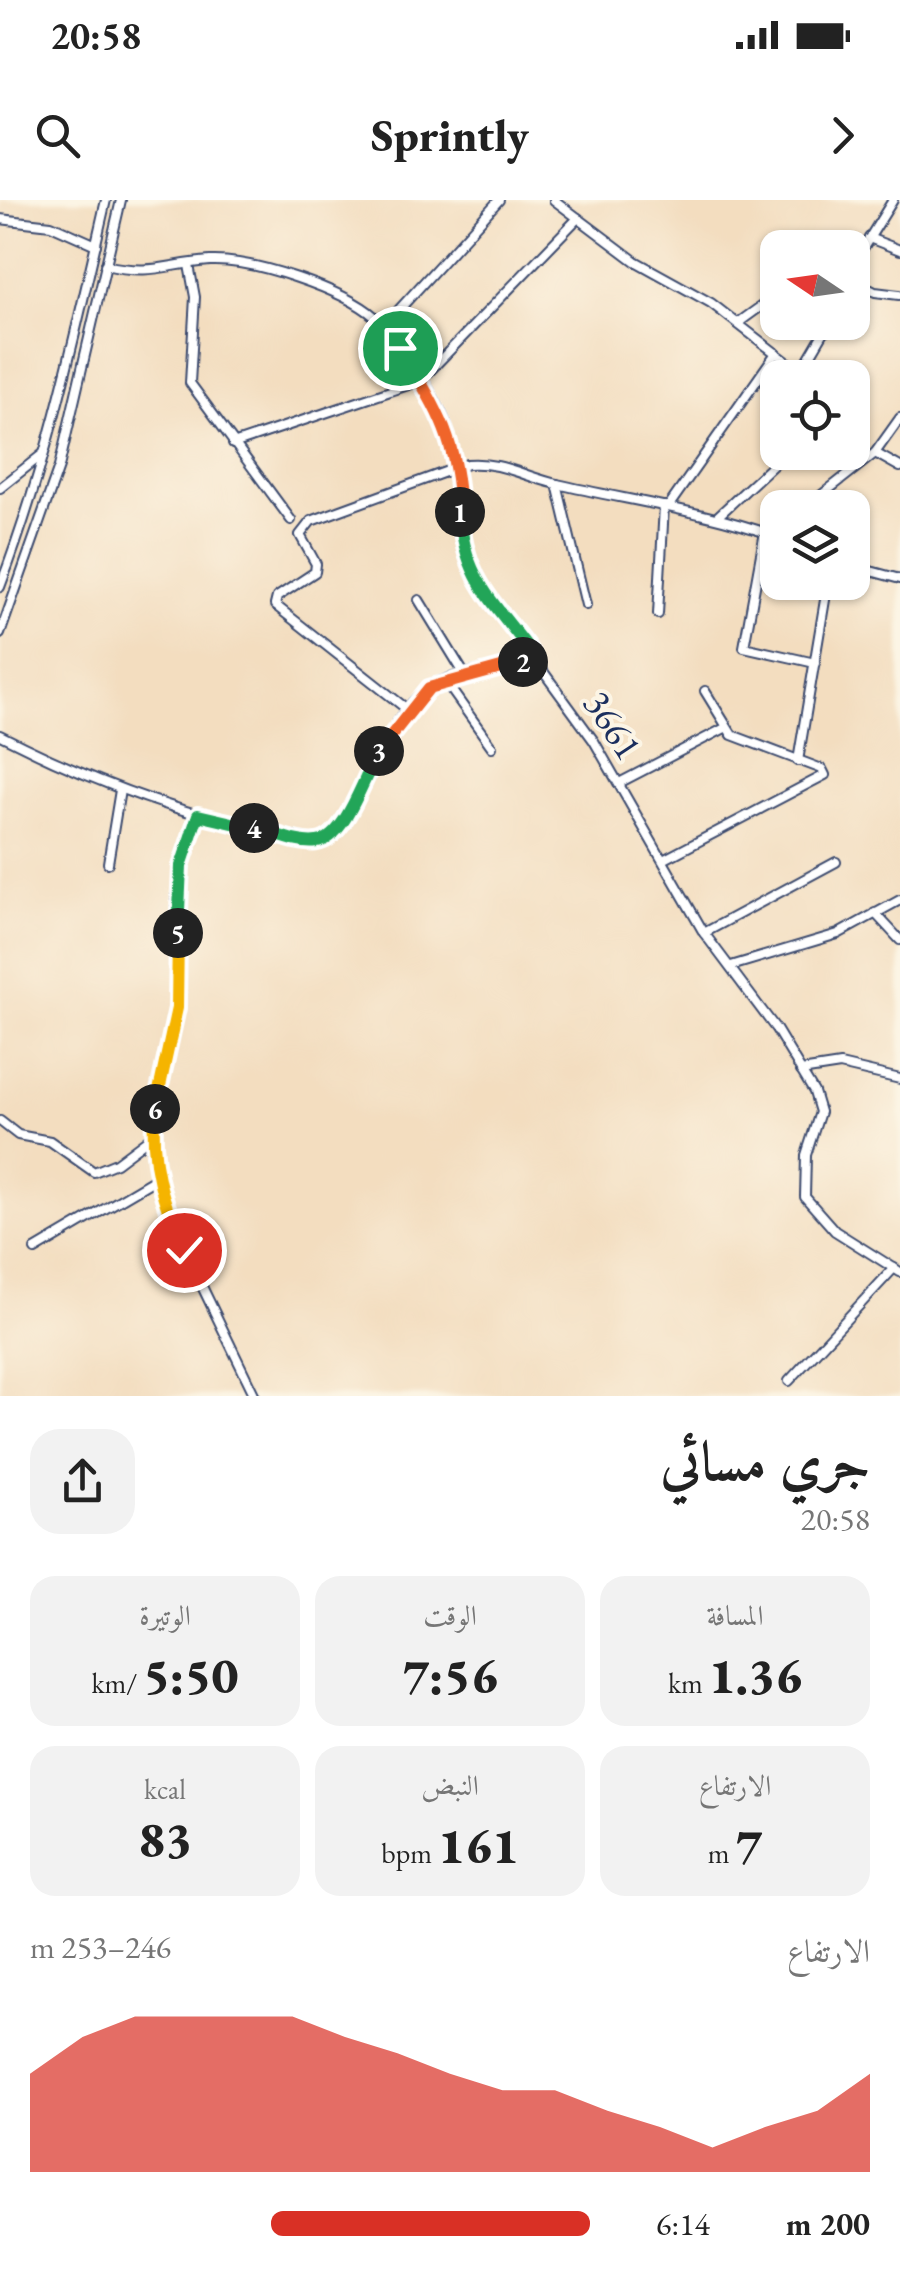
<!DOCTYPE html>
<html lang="ar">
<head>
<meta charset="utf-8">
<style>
  :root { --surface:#fff; --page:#f2f2f2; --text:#222; --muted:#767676; --accent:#d93025 }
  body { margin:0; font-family:"EB Garamond",Amiri,serif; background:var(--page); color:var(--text); direction:rtl; height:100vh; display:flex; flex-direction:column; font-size:38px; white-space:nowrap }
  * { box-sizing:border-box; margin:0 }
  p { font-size:32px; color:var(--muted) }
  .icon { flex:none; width:55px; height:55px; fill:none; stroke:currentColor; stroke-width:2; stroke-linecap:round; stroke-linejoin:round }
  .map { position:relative; height:1196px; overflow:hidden; direction:ltr }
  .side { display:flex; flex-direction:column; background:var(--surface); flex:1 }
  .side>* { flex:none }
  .needle { width:65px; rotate:283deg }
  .controls { position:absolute; left:760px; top:30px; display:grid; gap:20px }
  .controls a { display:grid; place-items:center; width:110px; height:110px; border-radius:20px; background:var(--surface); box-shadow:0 2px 8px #0004; font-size:50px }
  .pin { position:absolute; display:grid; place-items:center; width:85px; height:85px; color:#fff; margin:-42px; border:5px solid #fff; border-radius:50%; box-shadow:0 2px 10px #0007 }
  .km { position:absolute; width:50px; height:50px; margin:-25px; border-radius:50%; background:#222; color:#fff; font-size:28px; line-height:50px; text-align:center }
  .round { display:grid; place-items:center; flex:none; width:105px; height:105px; border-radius:30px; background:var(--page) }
  .headline { display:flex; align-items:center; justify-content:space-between; height:170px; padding:0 30px }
  h1 { font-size:55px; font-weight:800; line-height:75px }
  .stats { display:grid; grid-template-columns:repeat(3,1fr); gap:15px; height:170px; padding:10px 30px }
  .stats div { display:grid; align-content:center; border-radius:25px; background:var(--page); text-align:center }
  .stats b { font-size:50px; font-weight:800 }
  .stats small { font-size:28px; font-weight:400 }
  .stats p { font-size:28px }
  .chart { height:280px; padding:20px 30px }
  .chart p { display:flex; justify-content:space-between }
  .chart svg { width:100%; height:180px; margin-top:10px; fill:var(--accent); opacity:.7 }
  ul { padding:0 30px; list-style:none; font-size:32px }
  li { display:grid; grid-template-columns:160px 120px 1fr; align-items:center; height:75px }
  li i { height:25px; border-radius:12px; background:var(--accent) }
  .status { display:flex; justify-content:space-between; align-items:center; height:70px; padding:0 50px; background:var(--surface); direction:ltr }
  .status svg { height:28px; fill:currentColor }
  header { display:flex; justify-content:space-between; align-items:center; height:130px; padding:0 30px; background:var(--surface); font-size:45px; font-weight:800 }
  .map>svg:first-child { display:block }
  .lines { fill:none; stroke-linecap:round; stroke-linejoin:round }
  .minor-casing { stroke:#3b496d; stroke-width:12 }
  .minor { stroke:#fff; stroke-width:8 }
  .split-1-casing { stroke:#fff; stroke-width:20 }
  .split-2-casing { stroke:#fff; stroke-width:20 }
  .split-3-casing { stroke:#fff; stroke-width:20 }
  .split-4-casing { stroke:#fff; stroke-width:20 }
  .split-5-casing { stroke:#fff; stroke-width:20 }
  .split-6-casing { stroke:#fff; stroke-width:20 }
  .split-7-casing { stroke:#fff; stroke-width:20 }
  .split-1 { stroke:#f0652b; stroke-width:12 }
  .split-2 { stroke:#22a559; stroke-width:12 }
  .split-3 { stroke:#f0652b; stroke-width:12 }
  .split-4 { stroke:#22a559; stroke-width:12 }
  .split-5 { stroke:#22a559; stroke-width:12 }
  .split-6 { stroke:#f5b400; stroke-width:12 }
  .split-7 { stroke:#f5b400; stroke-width:12 }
  .labels { text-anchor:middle; stroke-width:8; stroke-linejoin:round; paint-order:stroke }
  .street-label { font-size:38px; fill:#1b2f5e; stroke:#fcf5e5 }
</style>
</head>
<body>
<div class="status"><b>20:58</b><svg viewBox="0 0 49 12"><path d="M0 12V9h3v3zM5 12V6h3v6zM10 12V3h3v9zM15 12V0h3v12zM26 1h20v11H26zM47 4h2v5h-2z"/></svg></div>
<header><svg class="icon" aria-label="forward" viewBox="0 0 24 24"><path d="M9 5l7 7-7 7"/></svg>Sprintly<svg class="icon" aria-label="search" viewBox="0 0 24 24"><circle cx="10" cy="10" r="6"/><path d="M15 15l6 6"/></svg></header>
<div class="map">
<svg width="900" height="1196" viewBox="0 0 900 1196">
  <rect width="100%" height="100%" fill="#fcf5e5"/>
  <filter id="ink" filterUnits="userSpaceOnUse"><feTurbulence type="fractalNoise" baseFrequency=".01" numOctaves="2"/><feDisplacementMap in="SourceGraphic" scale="20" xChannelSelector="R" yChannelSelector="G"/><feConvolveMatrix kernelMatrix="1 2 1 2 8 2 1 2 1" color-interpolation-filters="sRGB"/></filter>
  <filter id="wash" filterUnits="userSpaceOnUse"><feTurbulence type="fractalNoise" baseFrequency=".0048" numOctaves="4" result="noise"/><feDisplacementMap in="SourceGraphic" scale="40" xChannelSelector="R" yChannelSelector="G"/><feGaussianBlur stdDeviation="2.25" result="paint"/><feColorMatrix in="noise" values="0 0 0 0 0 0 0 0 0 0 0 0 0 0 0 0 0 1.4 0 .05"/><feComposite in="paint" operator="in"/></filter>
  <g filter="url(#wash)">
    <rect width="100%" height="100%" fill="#f3ddbf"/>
  </g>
  <g filter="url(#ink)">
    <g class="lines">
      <!-- minor casing -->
      <g class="minor-casing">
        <g id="minor">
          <path d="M554,0L635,61L711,103L800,172"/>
          <path d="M0,19L51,25L96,45"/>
          <path d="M869,38L900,50"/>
          <path d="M852,54L862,50L893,0"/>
          <path d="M105,65C152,76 167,64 210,61C253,59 343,89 375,117C397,136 436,197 446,225C462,274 452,327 472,374L594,541L704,733L776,829L814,892L820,912L806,955L805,997L835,1031L900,1072"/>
          <path d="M189,65L195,97L190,183L291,320"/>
          <path d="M852,80L875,92L899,95"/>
          <path d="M738,123L778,94"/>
          <path d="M384,126L499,0"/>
          <path d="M800,173L824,132"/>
          <path d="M233,244L420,181L578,18"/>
          <path d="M875,253L900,267"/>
          <path d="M557,284L586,405"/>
          <path d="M0,288L43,254"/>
          <path d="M668,307L776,153"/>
          <path d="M805,308L875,253L900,218"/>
          <path d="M717,317L787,252"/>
          <path d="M765,332L744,447L815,463"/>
          <path d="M852,366L900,379"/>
          <path d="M0,387C48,262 76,130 106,0"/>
          <path d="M419,400L465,475"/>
          <path d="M658,414L664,306"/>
          <path d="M0,434L59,267L121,0"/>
          <path d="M445,481L492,547"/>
          <path d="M408,510L275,405L277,397L315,372L316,364L300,335L311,321L467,264C501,261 525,277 557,284C631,301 706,311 778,337"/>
          <path d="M0,535C100,586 206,624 318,642C362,623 379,522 429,488C459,468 501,474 533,457"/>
          <path d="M798,561L828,382"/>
          <path d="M619,583L725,528"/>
          <path d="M198,615L181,665L177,694V808L157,887L152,950L169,1018L255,1196"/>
          <path d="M663,660L825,575L822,569L732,535L705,491"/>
          <path d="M108,663L120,590"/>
          <path d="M875,713L900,740"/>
          <path d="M704,733L836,662"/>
          <path d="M731,766L838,734L900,700"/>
          <path d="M801,871L840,865L900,879"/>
          <path d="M0,921L18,935L50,941L94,972L116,963L152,936"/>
          <path d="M35,1050L157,978"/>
          <path d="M789,1181L894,1068"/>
        </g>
      </g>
      <!-- minor -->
      <use href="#minor" class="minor"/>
    </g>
  </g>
  <g class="lines" filter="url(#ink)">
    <!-- split-1 casing -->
    <g class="split-1-casing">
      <path id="split-1" d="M400,148C437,209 457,238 460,312"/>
    </g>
    <!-- split-2 casing -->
    <g class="split-2-casing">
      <path id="split-2" d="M460,312C463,376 492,400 528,448L533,457L523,462"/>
    </g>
    <!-- split-3 casing -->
    <g class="split-3-casing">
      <path id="split-3" d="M379,551L429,488L523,462"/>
    </g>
    <!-- split-4 casing -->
    <g class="split-4-casing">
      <path id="split-4" d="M254,628C273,632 298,645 317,642C346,639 365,573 379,551"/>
    </g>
    <!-- split-5 casing -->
    <g class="split-5-casing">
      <path id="split-5" d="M178,733L181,666L198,615L254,628"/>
    </g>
    <!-- split-6 casing -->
    <g class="split-6-casing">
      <path id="split-6" d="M155,909L177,808L178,733"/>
    </g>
    <!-- split-7 casing -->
    <g class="split-7-casing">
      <path id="split-7" d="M155,909C149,960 163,1003 184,1050"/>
    </g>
    <!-- split-1 -->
    <use href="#split-1" class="split-1"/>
    <!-- split-2 -->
    <use href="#split-2" class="split-2"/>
    <!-- split-3 -->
    <use href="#split-3" class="split-3"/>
    <!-- split-4 -->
    <use href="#split-4" class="split-4"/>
    <!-- split-5 -->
    <use href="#split-5" class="split-5"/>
    <!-- split-6 -->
    <use href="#split-6" class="split-6"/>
    <!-- split-7 -->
    <use href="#split-7" class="split-7"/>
  </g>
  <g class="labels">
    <!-- street labels -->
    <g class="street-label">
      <text transform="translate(613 525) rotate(57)" y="13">3661</text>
    </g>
  </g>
</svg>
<div class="controls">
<a><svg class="needle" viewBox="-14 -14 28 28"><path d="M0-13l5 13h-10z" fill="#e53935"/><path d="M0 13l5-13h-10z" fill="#767676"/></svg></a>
<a><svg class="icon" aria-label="locate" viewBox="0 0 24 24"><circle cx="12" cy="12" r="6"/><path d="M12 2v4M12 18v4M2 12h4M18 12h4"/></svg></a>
<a><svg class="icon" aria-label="layers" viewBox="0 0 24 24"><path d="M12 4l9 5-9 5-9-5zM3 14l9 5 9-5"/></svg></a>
</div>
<div class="pin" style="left:400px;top:148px;background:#1e9e55"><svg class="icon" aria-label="arrive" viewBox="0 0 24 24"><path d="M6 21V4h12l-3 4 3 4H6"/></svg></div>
<div class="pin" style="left:184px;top:1050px;background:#d93025"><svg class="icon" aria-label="check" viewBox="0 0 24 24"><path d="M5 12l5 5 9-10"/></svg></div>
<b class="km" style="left:460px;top:312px">1</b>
<b class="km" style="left:523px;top:462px">2</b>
<b class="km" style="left:379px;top:551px">3</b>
<b class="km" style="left:254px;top:628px">4</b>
<b class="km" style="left:178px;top:733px">5</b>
<b class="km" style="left:155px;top:909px">6</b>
</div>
<section class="side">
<div class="headline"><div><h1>جري مسائي</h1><p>20:58</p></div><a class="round"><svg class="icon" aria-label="share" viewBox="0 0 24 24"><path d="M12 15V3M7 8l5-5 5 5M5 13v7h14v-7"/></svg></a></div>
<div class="stats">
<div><p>المسافة</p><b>1.36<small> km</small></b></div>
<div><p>الوقت</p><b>7:56</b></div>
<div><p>الوتيرة</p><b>5:50<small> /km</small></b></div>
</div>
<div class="stats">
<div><p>الارتفاع</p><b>7<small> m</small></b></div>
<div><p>النبض</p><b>161<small> bpm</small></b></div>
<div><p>kcal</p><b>83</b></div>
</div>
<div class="chart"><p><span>الارتفاع</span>246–253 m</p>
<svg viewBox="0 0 160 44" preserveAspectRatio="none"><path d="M0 44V20L10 11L20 6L30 6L40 6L50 6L60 11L70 15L80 20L90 24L100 24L110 29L120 33L130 38L140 33L150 29L160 20V44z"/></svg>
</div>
<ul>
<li><b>200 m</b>6:14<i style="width:57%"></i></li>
</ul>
</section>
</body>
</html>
